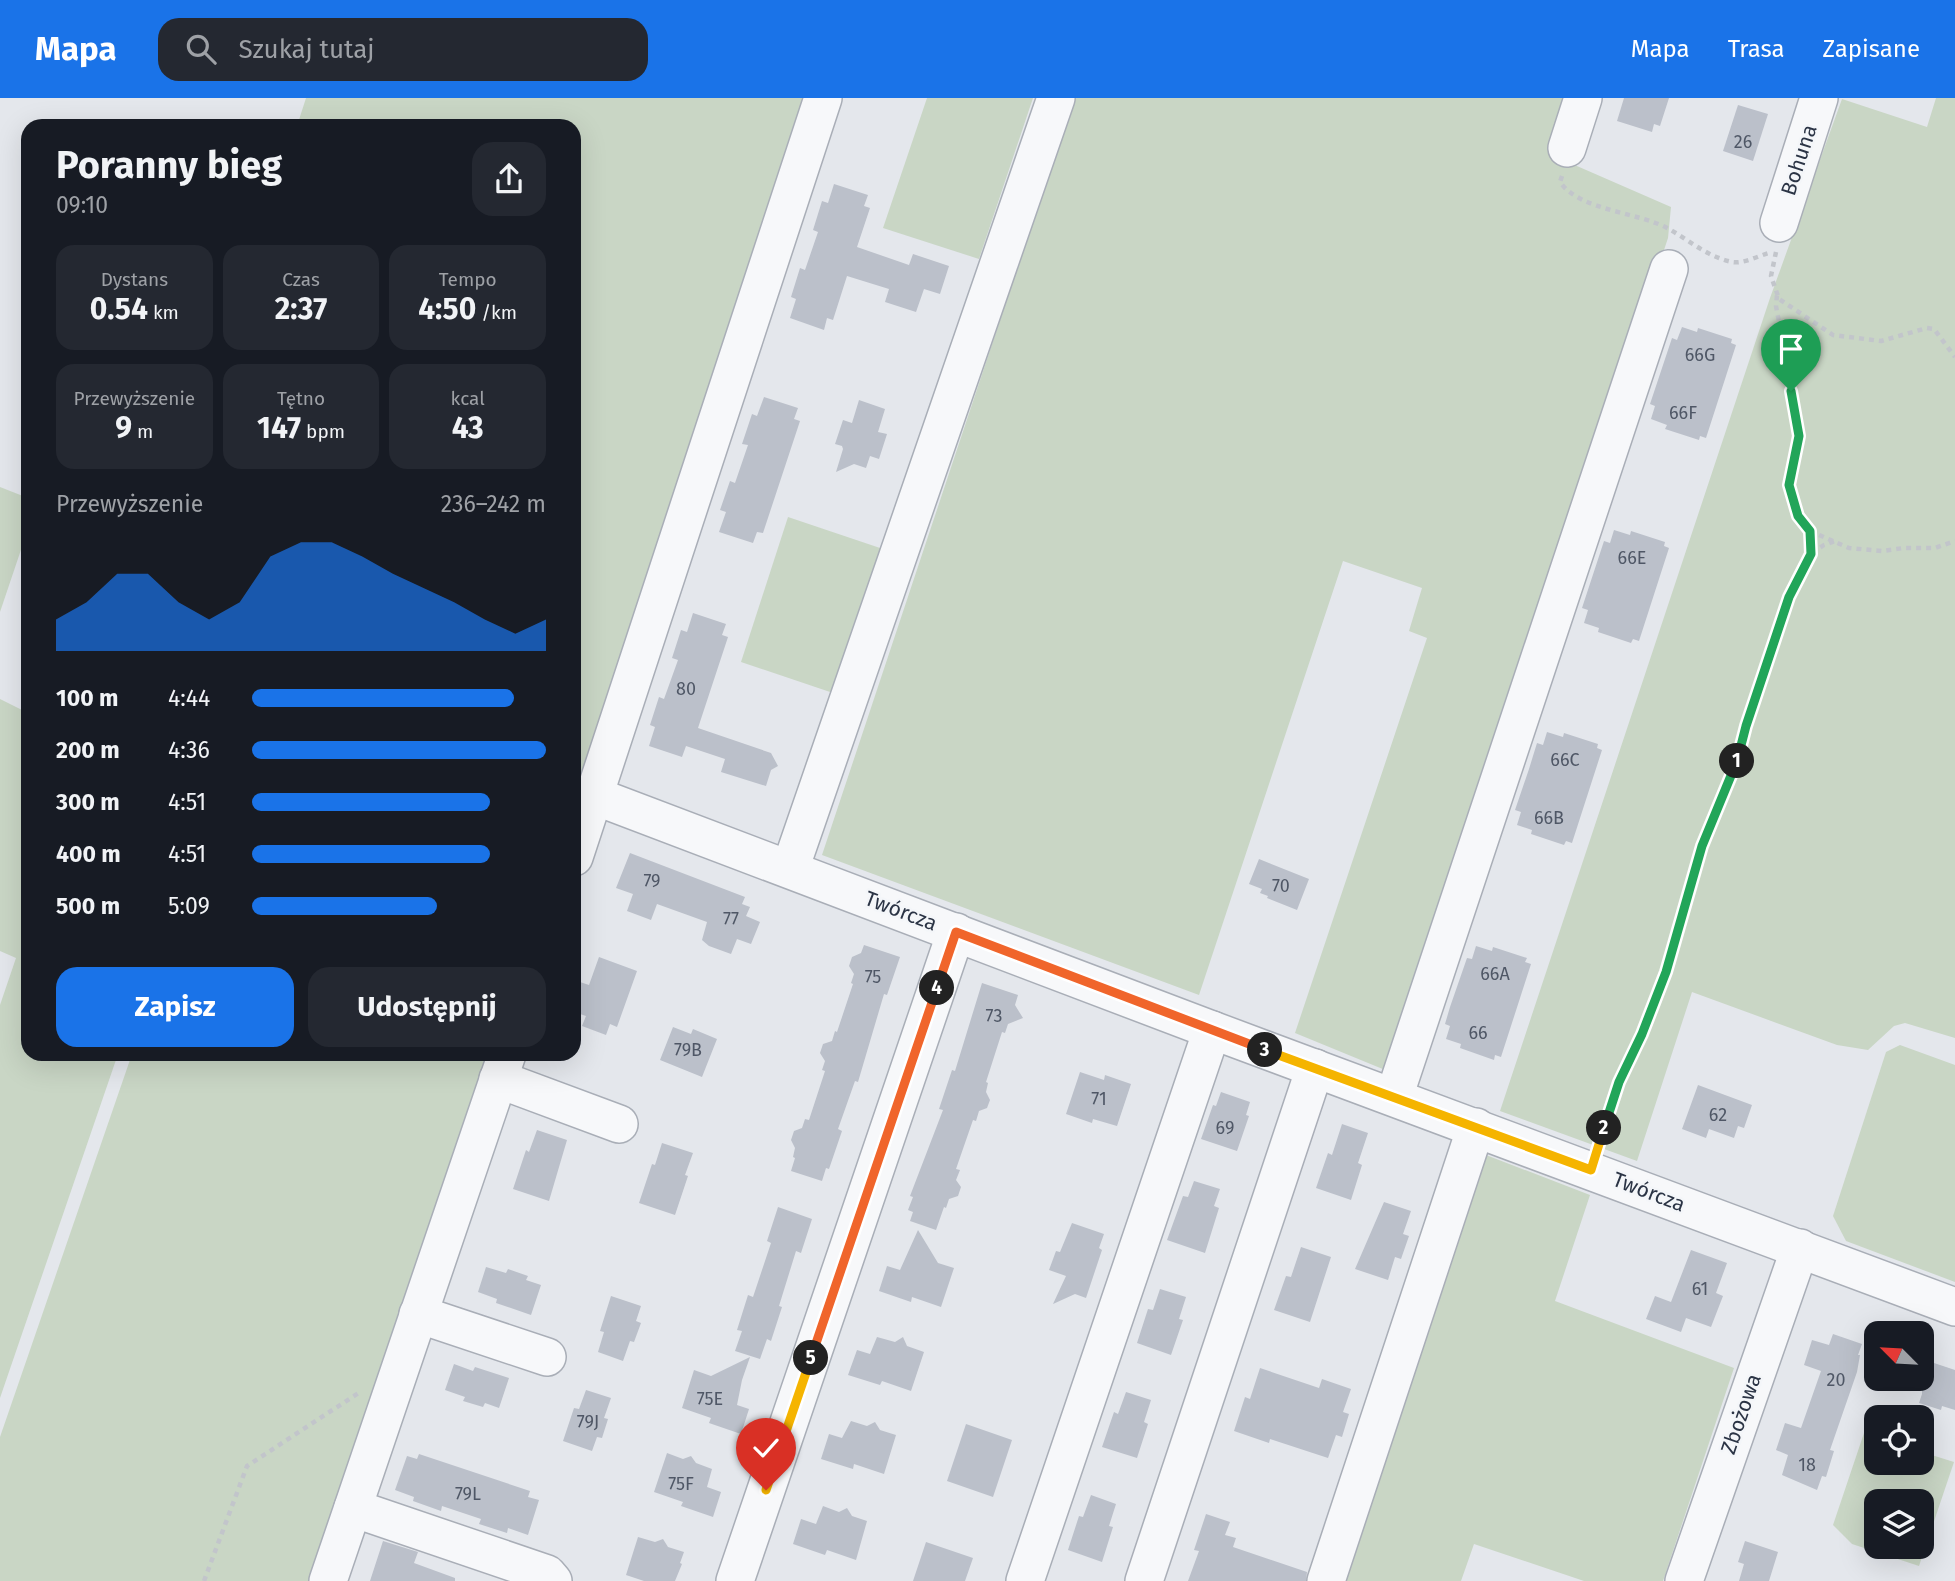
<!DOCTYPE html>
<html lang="pl">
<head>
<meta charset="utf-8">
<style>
  :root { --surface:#171b24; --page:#242831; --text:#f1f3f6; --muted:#9ea1a6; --accent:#1a73e8 }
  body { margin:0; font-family:"Fira Sans",sans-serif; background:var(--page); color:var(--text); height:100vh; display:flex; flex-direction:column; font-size:26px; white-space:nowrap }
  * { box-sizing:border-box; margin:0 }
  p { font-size:23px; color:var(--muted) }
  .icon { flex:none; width:38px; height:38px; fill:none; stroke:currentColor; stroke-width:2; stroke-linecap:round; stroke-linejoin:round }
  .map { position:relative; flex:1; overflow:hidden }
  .side { position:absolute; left:21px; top:21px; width:560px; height:942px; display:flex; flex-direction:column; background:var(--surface); border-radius:21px; box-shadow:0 7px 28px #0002 }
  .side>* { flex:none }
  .needle { width:46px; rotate:294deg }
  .controls { position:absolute; left:1864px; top:1223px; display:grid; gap:14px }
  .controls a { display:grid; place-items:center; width:70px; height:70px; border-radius:14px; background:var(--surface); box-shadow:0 7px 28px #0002; font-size:35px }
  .pin { position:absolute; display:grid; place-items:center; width:60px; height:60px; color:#fff; margin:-72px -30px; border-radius:50% 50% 50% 0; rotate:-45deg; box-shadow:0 0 7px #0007 }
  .pin .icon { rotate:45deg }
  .km { position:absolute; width:35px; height:35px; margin:-18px; border-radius:50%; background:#222; color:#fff; font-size:19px; line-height:35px; text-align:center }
  .round { display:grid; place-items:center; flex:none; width:74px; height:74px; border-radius:21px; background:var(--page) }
  .summary { display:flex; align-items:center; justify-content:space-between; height:119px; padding:0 35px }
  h1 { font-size:38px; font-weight:700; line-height:52px }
  .stats { display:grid; grid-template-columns:repeat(3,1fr); gap:10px; height:119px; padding:7px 35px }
  .stats div { display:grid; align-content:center; border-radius:18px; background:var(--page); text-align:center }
  .stats b { font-size:30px; font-weight:700 }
  .stats small { font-size:19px; font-weight:400 }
  .stats p { font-size:19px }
  .chart { height:196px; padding:14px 35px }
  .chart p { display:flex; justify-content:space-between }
  .chart svg { width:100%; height:126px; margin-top:7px; fill:var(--accent); opacity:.7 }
  .button { display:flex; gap:14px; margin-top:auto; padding:14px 35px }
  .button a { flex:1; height:80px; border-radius:21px; background:var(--accent); color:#fff; font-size:28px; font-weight:700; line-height:80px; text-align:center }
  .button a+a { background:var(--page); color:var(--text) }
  ul { padding:0 35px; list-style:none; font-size:23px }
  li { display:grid; grid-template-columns:112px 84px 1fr; align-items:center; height:52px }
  li i { height:18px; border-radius:9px; background:var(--accent) }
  header { display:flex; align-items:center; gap:42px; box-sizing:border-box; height:98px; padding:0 35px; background:var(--accent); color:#fff }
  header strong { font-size:33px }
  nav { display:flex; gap:38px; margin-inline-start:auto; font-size:24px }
  .search { width:490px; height:63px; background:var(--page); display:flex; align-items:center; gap:18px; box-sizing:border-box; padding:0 24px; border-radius:21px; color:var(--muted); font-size:26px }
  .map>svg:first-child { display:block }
  .green { fill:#c9d6c5; fill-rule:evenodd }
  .building { fill:#bbc0ca }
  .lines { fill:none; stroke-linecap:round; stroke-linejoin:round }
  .minor-casing { stroke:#a9aeb7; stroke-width:40 }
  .path { stroke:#c2c5cb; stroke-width:4.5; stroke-dasharray:5 5; stroke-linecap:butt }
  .minor { stroke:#f7f8fa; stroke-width:37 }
  .split-1-casing { stroke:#fff; stroke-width:14 }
  .split-2-casing { stroke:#fff; stroke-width:14 }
  .split-3-casing { stroke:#fff; stroke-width:14 }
  .split-4-casing { stroke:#fff; stroke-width:14 }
  .split-5-casing { stroke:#fff; stroke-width:14 }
  .split-6-casing { stroke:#fff; stroke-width:14 }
  .split-1 { stroke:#22a559; stroke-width:9 }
  .split-2 { stroke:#22a559; stroke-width:9 }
  .split-3 { stroke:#f5b400; stroke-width:9 }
  .split-4 { stroke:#f0652b; stroke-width:9 }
  .split-5 { stroke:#f0652b; stroke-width:9 }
  .split-6 { stroke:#f5b400; stroke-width:9 }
  .labels { text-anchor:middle; stroke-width:5; stroke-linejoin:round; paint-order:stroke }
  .number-label { font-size:18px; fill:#4f5766 }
  .street-label { font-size:21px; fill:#2b3445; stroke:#f4f6f9 }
</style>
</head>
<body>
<header>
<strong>Mapa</strong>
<div class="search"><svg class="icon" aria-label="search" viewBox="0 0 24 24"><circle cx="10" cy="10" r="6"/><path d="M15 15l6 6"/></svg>Szukaj tutaj</div>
<nav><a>Mapa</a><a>Trasa</a><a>Zapisane</a></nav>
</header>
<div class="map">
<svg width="1955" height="1483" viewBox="0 0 1955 1483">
  <rect width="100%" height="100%" fill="#e4e7ec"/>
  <!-- green -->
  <g class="green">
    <path d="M306,0H812L585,686L574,682V28H297Z"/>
    <path d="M927,0H1033L979,161L883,130Z"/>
    <path d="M1074,0H1572L1554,58L1671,109L1668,140L1390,974L1295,935L1427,540L1409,533L1422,490L1343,463L1199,897L822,757Z"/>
    <path d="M1936,0H1955V940L1905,925L1894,928L1868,952L1837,947L1692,894L1637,1063L1500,1013L1770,200L1842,1L1927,29Z"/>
    <path d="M0,389L28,400V431L0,514Z"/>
    <path d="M788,419L883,451L836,596L741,564Z"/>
    <path d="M0,601L28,615V956H118L0,1300V907L16,860L0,853Z"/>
    <path d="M1900,947L1955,967V1184L1846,1143L1833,1118L1886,954Z"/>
    <path d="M132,956H496L319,1483H0V1339Z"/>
    <path d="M1486,1057L1590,1097L1555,1203L1734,1270L1663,1483H1584L1474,1446L1461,1483H1342Z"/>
    <path d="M1864,1335L1876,1339V1365H1922V1354L1954,1364L1919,1468L1852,1446L1833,1427ZM1876,1404H1922V1449H1876Z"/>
  </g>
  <!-- building -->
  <g class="building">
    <path d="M1624,0H1669L1660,28L1654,26L1652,34L1617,23Z"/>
    <path d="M1738,7L1768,16L1753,63L1723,53Z"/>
    <path d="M834,86L868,97L864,108L870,110L857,149L909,167L913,156L949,168L940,196L924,191L916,214L885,204L889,191L847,178L833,222L827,220L824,232L790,220L796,201L791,199L800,170L805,172L818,134L813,132L822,103L828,105Z"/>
    <path d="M1682,229L1697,234L1698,230L1732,241L1731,245L1736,247L1706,340L1700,338L1699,342L1665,331L1667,327L1651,321L1655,308L1650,306L1672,240L1677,242Z"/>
    <path d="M764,299L798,310L794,321L800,323L763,435L757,434L753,445L719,434L726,414L720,412L730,383L735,385L748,347L742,346L752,316L757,318Z"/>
    <path d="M859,302L885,311L878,334L887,336L879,361L870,358L866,370L854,366L836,374L843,351L842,348L835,346L843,322L852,325Z"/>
    <path d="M1614,432L1630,437L1631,433L1665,444L1664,448L1669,450L1639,543L1633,541L1631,545L1598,534L1599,530L1584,525L1588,512L1582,510L1604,443L1610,445Z"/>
    <path d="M693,515L726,526L722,537L728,539L698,630L771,655L778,668L771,672L766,688L721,674L725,661L686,648L682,659L649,648L655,629L650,627L659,599L664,601L678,562L672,560L681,532L687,534Z"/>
    <path d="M1547,634L1563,639L1564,635L1598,646L1597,650L1602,652L1572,745L1566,743L1564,747L1531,736L1532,732L1517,727L1521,714L1515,712L1529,671L1537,645L1543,647Z"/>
    <path d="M630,755L745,799L742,806L750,809L746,818L760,824L751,846L737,841L731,856L709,848L702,842L707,824L657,806L651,822L627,813L633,796L616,790Z"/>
    <path d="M1259,761L1309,781L1297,812L1267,800L1268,798L1260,795L1262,791L1249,786Z"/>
    <path d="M864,847L900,859L887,897L884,896L858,984L855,983L838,1031L842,1033L829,1071L826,1070L822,1083L791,1073L795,1060L793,1059L795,1050L791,1042L794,1033L802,1030L805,1021L809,1022L825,973L822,972L825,963L820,955L823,946L832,943L835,933L837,934L853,886L851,885L854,876L849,868L852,859L861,855Z"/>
    <path d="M1476,848L1492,853L1493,849L1527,860L1525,864L1531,866L1501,959L1495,957L1494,962L1460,950L1461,946L1446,941L1450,928L1445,926L1450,909L1467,860L1472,861Z"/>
    <path d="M599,859L637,873L617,929L610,926L606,937L582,928L586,918L574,914V900L580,884L589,887Z"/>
    <path d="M982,885L1018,897L1015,907L1023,920L1008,926L1005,935L1002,934L986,984L988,985L986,994L990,1002L987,1010L979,1013L976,1023L973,1022L956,1071L960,1072L956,1082L961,1089L958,1098L949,1101L946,1110L944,1109L936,1132L910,1123L913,1114L908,1112L913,1099L910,1098L943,1012L939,1011L952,972L955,973Z"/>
    <path d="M673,929L691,936L693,931L717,941L702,979L660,962Z"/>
    <path d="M1080,974L1104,982L1105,977L1131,986L1117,1028L1093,1021L1092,1025L1066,1016Z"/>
    <path d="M1698,987L1752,1007L1744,1030L1738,1028L1734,1040L1709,1031L1706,1040L1682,1031Z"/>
    <path d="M1221,994L1250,1004L1246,1017L1249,1018L1237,1053L1201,1041L1213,1007L1216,1008Z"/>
    <path d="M1342,1026L1368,1035L1358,1065L1362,1067L1351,1102L1316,1090L1328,1055L1332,1057Z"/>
    <path d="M537,1032L567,1042L549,1103L513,1091L526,1052L529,1054Z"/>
    <path d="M662,1045L693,1055L685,1077L688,1078L675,1117L639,1105L652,1066L655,1067Z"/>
    <path d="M1194,1083L1220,1091L1214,1108L1219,1110L1205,1155L1167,1142L1183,1098L1188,1099Z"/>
    <path d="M1384,1104L1411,1113L1403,1136L1409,1138L1401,1161L1395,1159L1388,1182L1355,1171Z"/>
    <path d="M778,1109L812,1121L801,1155L796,1153L779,1208L782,1209L771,1243L767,1241L760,1261L735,1253L742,1233L737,1232L748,1197L753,1199L771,1145L767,1143Z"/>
    <path d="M1072,1125L1104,1136L1099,1150L1102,1152L1086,1200L1075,1196L1053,1206L1066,1178L1049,1172L1056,1153L1060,1154Z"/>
    <path d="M918,1132L938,1165L954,1170L941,1209L912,1199L911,1204L879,1193L887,1168L900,1172Z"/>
    <path d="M1301,1149L1331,1159L1310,1224L1274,1212L1286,1178L1291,1179Z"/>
    <path d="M1691,1152L1727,1165L1716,1195L1723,1198L1711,1229L1686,1220L1681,1234L1646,1221L1655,1198L1671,1204Z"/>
    <path d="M486,1169L506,1175L508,1171L528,1178L526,1182L541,1187L531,1217L496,1205L497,1201L478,1194Z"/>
    <path d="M1160,1191L1186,1199L1179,1221L1183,1222L1171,1257L1137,1245L1148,1211L1153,1212Z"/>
    <path d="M611,1198L641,1208L636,1223L641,1225L634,1244L630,1243L623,1263L598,1254L604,1234L600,1233Z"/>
    <path d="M1833,1236L1862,1246L1858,1257H1860L1857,1274L1830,1352L1834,1353L1826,1379L1822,1378L1817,1392L1782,1377L1788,1357L1776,1352L1785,1325L1801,1330L1821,1273L1804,1267L1812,1242L1829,1247Z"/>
    <path d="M877,1239L895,1244L903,1239L907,1248L924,1254L911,1293L882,1283L880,1287L848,1277L857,1252L870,1256Z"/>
    <path d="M750,1259L742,1282L737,1307L749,1311L741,1336L709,1325L711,1320L682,1310L694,1272L711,1278Z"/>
    <path d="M1922,1261L1955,1272V1312L1942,1308L1941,1312L1919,1305L1922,1296Z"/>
    <path d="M454,1266L473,1273L475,1269L509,1280L499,1310L485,1305L483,1309L463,1303L465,1299L445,1292Z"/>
    <path d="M1260,1270L1319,1290L1322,1281L1351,1291L1343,1314L1349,1316L1342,1339L1336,1337L1328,1360L1270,1341L1269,1345L1234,1333L1245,1299L1250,1301Z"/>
    <path d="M586,1292L611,1300L604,1320L608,1321L602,1340L597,1339L592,1353L563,1343L574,1310L579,1311Z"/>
    <path d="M1126,1294L1151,1302L1144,1324L1148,1326L1137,1360L1102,1349L1114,1314L1118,1316Z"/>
    <path d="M851,1323L867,1328L875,1324L880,1332L896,1337L884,1376L854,1366L853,1371L821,1361L829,1336L842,1340Z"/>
    <path d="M966,1326L1012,1342L993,1399L947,1383Z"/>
    <path d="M667,1355L683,1361L691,1358L696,1365L712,1371L707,1389L721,1394L713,1419L681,1408L683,1404L654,1394Z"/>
    <path d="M419,1356L530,1393L528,1399L539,1402L528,1437L508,1430L507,1435L479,1426L481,1421L442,1408L441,1413L413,1403L414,1399L395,1392L407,1358L417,1361Z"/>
    <path d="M1091,1397L1116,1406L1109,1428L1113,1429L1102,1464L1068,1452L1079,1418L1083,1419Z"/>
    <path d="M823,1408L839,1414L847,1410L852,1418L867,1423L856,1462L827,1452L825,1457L793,1446L801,1421L816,1426Z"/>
    <path d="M1206,1416L1230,1424L1225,1437L1236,1440L1233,1449L1307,1474L1306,1483H1188L1199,1453L1194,1452Z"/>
    <path d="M638,1439L655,1444L663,1441L668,1449L684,1454L680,1465L682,1466L675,1483H644L626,1477Z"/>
    <path d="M383,1443L418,1454L414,1465L455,1480V1483H370Z"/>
    <path d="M1745,1443L1778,1454L1769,1483H1739L1744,1466L1738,1464Z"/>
    <path d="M926,1444L973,1460L965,1483H913Z"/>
  </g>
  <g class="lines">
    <!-- minor casing -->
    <g class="minor-casing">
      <g id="minor">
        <path d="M1567,50L1583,0"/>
        <path d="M1779,125L1819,0"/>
        <path d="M595,698L1212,932L1955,1209"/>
        <path d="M574,759L823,0"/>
        <path d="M790,771L1056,0"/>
        <path d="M498,981L619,1026"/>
        <path d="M1394,999L1669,171"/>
        <path d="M418,1216L547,1259"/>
        <path d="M353,1410L547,1476L553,1483"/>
        <path d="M328,1483L507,956"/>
        <path d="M735,1483L956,834"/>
        <path d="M1025,1483L1212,932"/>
        <path d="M1144,1483L1315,970"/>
        <path d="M1326,1483L1476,1029"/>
        <path d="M1684,1483L1800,1150"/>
      </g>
    </g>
    <!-- path -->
    <g class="path">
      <path d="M1562,78L1560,84C1580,113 1639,114 1669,131C1690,143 1708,159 1732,164C1743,166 1758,158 1769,155"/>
      <path d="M1776,154L1771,178L1779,201L1833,237L1881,243L1927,230L1934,231L1955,259"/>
      <path d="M1810,433L1849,450L1882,453L1904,450H1935L1955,443"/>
      <path d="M1812,455L1824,447L1835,443"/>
      <path d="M1600,1045L1619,984L1642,936L1666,874L1702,748L1735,669L1746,628L1789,499L1811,456L1810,433L1798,418L1789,386L1799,338L1791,293L1783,271L1784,250L1776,208L1777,197"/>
      <path d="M204,1483L247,1368L360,1294"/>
    </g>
    <!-- minor -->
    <use href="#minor" class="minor"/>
  </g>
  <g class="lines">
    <!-- split-1 casing -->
    <g class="split-1-casing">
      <path id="split-1" d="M1737,663L1746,628L1789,499L1811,456L1810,433L1798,418L1789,387L1799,338L1791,293"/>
    </g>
    <!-- split-2 casing -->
    <g class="split-2-casing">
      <path id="split-2" d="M1604,1030L1619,984L1642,936L1666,874L1702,748L1737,663"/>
    </g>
    <!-- split-3 casing -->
    <g class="split-3-casing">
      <path id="split-3" d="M1265,952L1591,1072L1604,1030"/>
    </g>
    <!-- split-4 casing -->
    <g class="split-4-casing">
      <path id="split-4" d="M937,890L956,834L1265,952"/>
    </g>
    <!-- split-5 casing -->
    <g class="split-5-casing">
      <path id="split-5" d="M811,1260L937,890"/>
    </g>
    <!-- split-6 casing -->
    <g class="split-6-casing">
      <path id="split-6" d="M766,1392L811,1260"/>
    </g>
    <!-- split-1 -->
    <use href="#split-1" class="split-1"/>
    <!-- split-2 -->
    <use href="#split-2" class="split-2"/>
    <!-- split-3 -->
    <use href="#split-3" class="split-3"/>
    <!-- split-4 -->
    <use href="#split-4" class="split-4"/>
    <!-- split-5 -->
    <use href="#split-5" class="split-5"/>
    <!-- split-6 -->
    <use href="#split-6" class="split-6"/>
  </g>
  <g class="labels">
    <!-- number labels -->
    <g class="number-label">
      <text x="1743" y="50">26</text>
      <text x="1700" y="263">66G</text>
      <text x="1683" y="321">66F</text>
      <text x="1632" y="466">66E</text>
      <text x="686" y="597">80</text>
      <text x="1565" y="668">66C</text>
      <text x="1549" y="726">66B</text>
      <text x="652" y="789">79</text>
      <text x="1281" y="794">70</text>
      <text x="731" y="827">77</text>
      <text x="1495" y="882">66A</text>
      <text x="873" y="885">75</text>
      <text x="994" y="924">73</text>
      <text x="1478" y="941">66</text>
      <text x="688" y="958">79B</text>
      <text x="1099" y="1007">71</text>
      <text x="1718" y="1023">62</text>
      <text x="1225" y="1036">69</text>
      <text x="1700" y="1197">61</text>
      <text x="1836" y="1288">20</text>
      <text x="710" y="1307">75E</text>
      <text x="588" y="1330">79J</text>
      <text x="1807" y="1373">18</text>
      <text x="681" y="1392">75F</text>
      <text x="468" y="1402">79L</text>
    </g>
    <!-- street labels -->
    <g class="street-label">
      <text transform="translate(1799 62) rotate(-72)" y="7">Bohuna</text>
      <text transform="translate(901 813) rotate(21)" y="7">Twórcza</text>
      <text transform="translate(1649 1094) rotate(21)" y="7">Twórcza</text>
      <text transform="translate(1741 1316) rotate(-71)" y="7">Zbożowa</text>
    </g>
  </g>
</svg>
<div class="controls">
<a><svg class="needle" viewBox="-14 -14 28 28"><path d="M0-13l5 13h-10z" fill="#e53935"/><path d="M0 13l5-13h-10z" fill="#9ea1a6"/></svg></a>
<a><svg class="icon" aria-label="locate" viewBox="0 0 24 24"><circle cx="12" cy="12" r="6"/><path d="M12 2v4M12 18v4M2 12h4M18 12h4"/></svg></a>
<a><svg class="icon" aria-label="layers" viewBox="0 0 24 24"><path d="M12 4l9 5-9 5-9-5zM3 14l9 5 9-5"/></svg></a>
</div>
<div class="pin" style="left:1791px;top:293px;background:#1e9e55"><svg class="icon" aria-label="arrive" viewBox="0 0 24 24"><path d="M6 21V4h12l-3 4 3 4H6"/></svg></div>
<div class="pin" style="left:766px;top:1392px;background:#d93025"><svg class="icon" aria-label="check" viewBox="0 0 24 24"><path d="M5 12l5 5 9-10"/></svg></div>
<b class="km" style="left:1737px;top:663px">1</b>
<b class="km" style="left:1604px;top:1030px">2</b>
<b class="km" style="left:1265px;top:952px">3</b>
<b class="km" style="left:937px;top:890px">4</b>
<b class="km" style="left:811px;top:1260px">5</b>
<section class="side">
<div class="summary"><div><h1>Poranny bieg</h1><p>09:10</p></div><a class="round"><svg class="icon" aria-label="share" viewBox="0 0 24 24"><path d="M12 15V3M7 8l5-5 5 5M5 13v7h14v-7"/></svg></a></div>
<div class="stats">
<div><p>Dystans</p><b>0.54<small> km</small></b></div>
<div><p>Czas</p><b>2:37</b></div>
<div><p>Tempo</p><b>4:50<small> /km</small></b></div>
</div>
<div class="stats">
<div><p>Przewyższenie</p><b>9<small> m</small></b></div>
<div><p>Tętno</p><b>147<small> bpm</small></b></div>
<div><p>kcal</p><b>43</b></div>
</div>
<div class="chart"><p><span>Przewyższenie</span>236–242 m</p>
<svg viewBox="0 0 160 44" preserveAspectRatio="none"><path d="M0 44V33L10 27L20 17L30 17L40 27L50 33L60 27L70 11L80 6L90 6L100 11L110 17L120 22L130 27L140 33L150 38L160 33V44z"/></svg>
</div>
<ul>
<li><b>100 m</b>4:44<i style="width:89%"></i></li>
<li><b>200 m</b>4:36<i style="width:100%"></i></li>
<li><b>300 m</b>4:51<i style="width:81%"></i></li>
<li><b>400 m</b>4:51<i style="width:81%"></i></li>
<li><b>500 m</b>5:09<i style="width:63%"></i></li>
</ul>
<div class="button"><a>Zapisz</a><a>Udostępnij</a></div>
</section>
</div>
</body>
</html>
